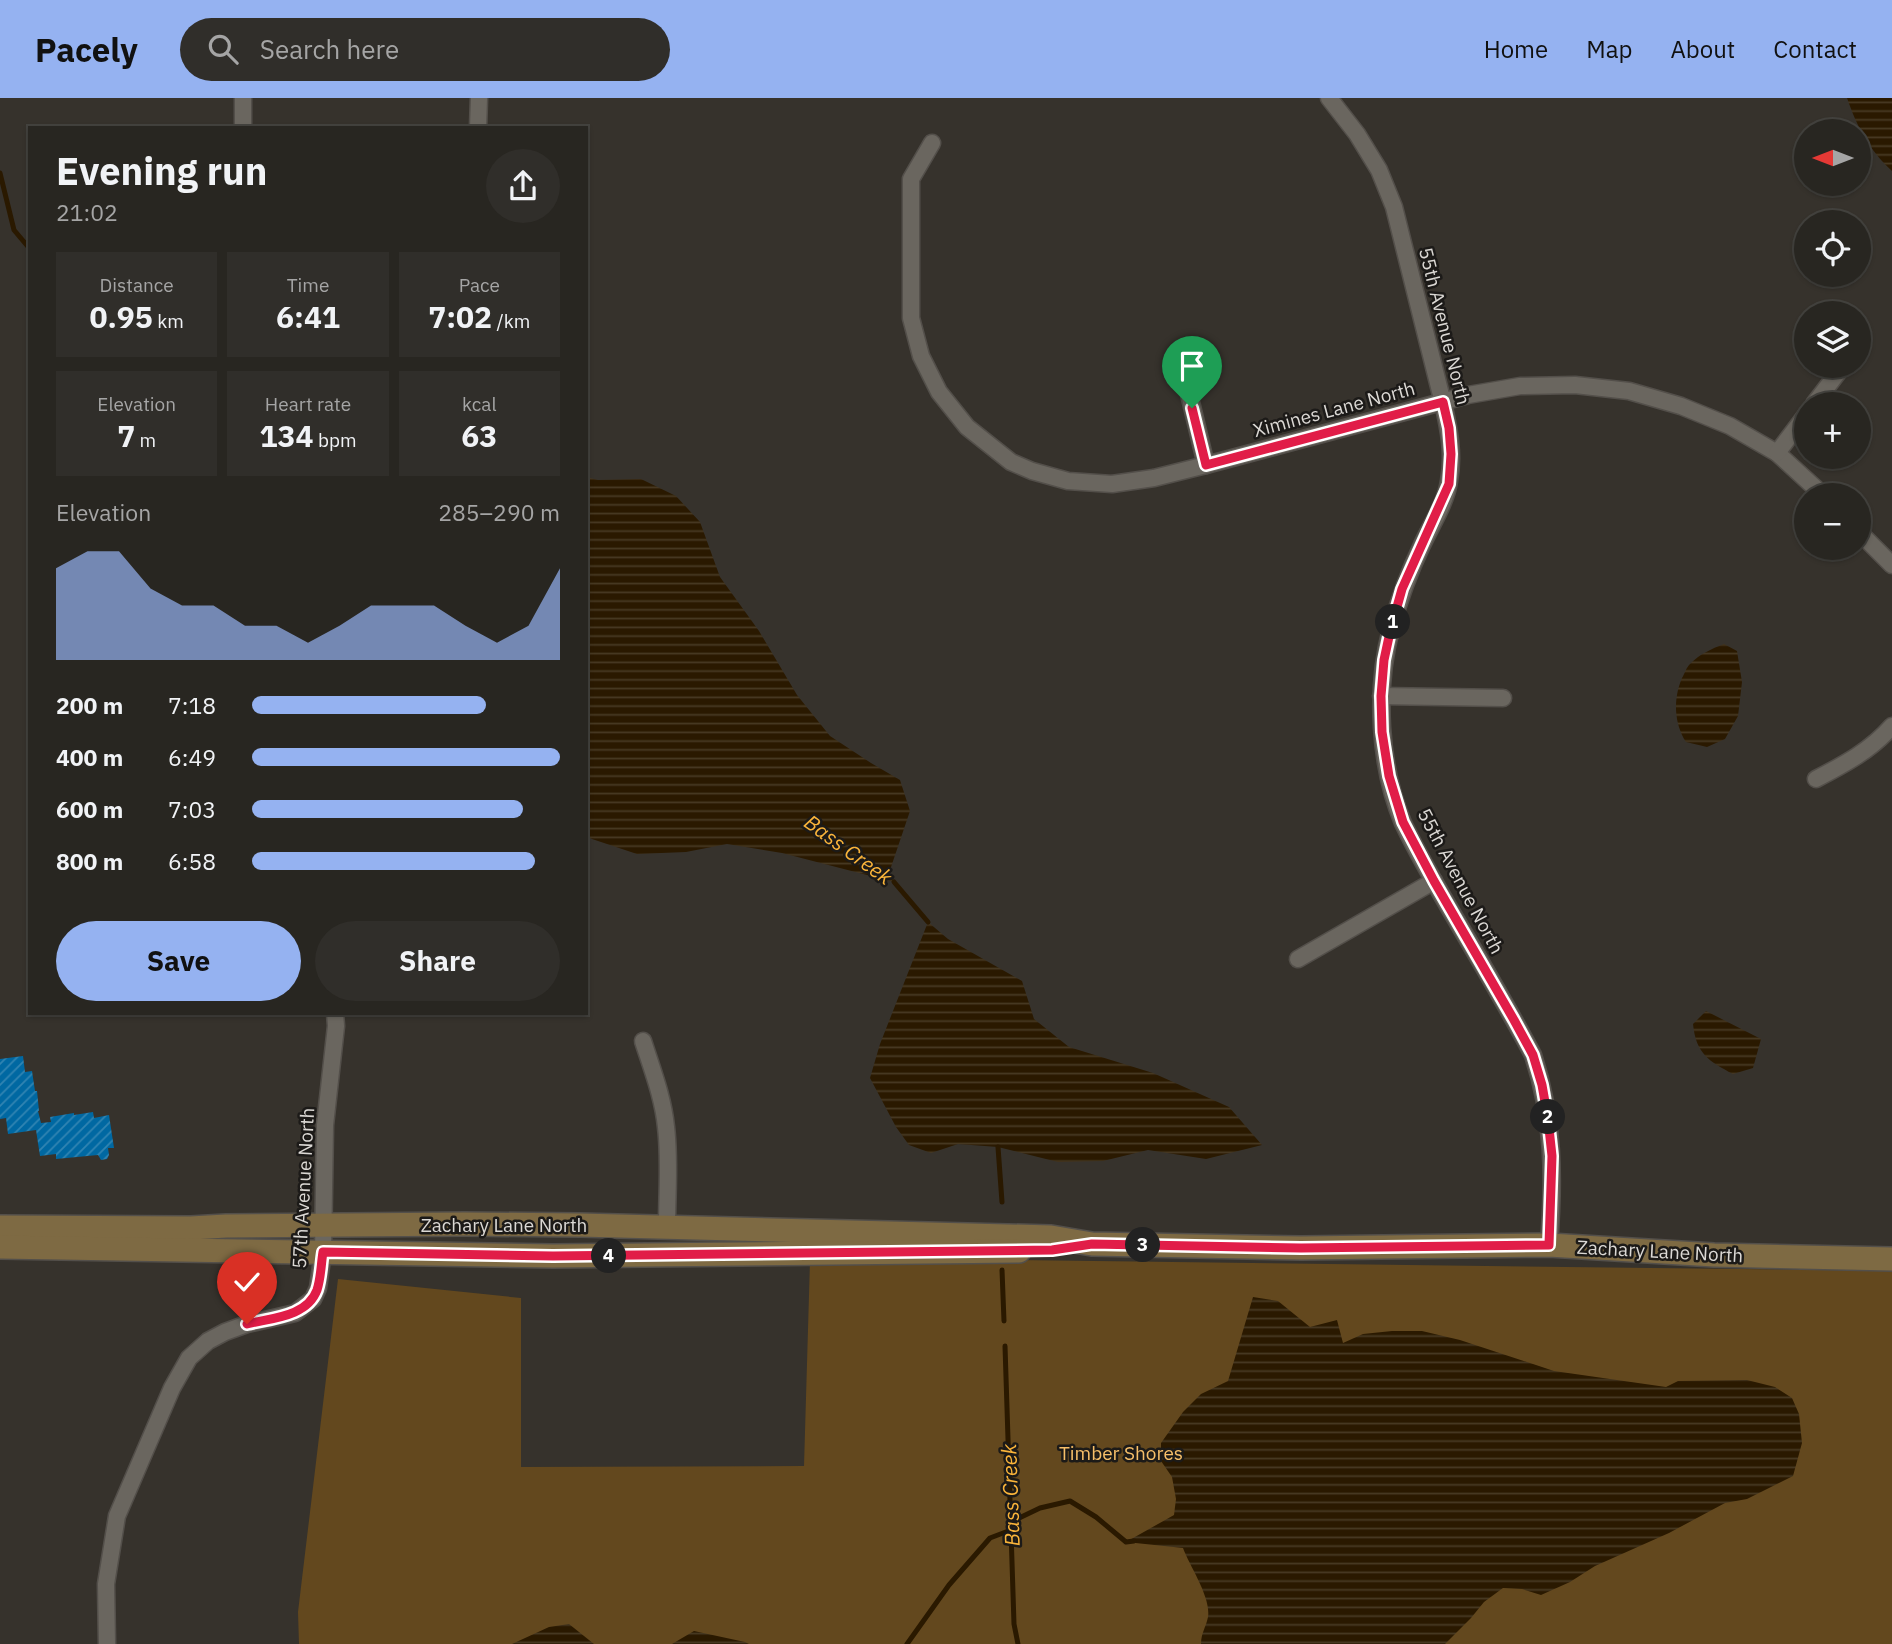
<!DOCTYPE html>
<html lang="en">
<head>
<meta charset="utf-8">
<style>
  :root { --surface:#282621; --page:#302e2a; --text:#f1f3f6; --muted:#a5a5a5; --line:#44433f; --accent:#95b2f1 }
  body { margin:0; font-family:"IBM Plex Sans",sans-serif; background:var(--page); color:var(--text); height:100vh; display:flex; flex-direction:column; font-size:26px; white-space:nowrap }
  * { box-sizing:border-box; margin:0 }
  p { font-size:23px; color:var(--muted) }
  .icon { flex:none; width:38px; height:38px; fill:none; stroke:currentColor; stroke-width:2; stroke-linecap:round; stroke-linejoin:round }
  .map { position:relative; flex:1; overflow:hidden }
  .panel { position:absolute; left:28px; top:28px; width:560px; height:889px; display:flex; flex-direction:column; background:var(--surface); border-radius:0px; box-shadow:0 2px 5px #0004,0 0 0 2px var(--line) }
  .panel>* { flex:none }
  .needle { width:46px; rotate:270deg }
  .tools { position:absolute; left:1794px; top:21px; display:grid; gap:14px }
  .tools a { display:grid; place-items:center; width:77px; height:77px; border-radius:50%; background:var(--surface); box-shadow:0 2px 5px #0004,0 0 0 2px var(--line); font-size:35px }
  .pin { position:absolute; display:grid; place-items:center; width:60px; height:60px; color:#fff; margin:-72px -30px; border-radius:50% 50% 50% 0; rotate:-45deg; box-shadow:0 0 7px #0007 }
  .pin .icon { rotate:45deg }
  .km { position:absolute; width:35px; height:35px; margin:-18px; border-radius:50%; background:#222; color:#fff; font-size:19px; line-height:35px; text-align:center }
  .round { display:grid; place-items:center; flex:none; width:74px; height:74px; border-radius:37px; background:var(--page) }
  .summary { display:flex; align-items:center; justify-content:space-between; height:119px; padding:0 28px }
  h1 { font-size:38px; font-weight:700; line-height:52px }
  .metrics { display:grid; grid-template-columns:repeat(3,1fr); gap:10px; height:119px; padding:7px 28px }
  .metrics div { display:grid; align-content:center; border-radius:0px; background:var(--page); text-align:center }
  .metrics b { font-size:30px; font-weight:700 }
  .metrics small { font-size:19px; font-weight:400 }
  .metrics p { font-size:19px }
  .chart { height:196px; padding:14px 28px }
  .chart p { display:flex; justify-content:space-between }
  .chart svg { width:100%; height:126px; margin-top:7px; fill:var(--accent); opacity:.7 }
  .action { display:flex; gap:14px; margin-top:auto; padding:14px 28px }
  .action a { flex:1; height:80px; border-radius:42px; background:var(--accent); color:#111; font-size:28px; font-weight:700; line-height:80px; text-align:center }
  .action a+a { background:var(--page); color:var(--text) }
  ul { padding:0 28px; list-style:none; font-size:23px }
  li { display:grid; grid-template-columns:112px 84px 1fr; align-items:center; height:52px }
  li i { height:18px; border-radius:9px; background:var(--accent) }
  header { display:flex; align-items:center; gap:42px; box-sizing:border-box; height:98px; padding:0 35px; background:var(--accent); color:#111 }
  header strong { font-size:33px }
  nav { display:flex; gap:38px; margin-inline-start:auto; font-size:24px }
  .search { width:490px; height:63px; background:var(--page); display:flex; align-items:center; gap:18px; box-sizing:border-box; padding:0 24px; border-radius:38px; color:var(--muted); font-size:26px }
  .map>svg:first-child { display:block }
  .green { fill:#63481e }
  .water { fill:url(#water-rules) }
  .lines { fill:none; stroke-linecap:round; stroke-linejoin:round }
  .stream { stroke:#2a1900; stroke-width:5 }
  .building { fill:url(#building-hatch) }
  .street-casing { stroke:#534f4a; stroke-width:19 }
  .secondary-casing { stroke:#534f4a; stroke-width:26 }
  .street { stroke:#6a665f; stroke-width:16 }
  .secondary { stroke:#7e6a43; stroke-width:23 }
  .route-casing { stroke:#fff; stroke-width:14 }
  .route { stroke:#e11d48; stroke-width:9 }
  .labels { text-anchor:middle; stroke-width:5; stroke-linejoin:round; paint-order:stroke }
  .street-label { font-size:19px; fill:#dbd8d4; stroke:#1c1a18 }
  .park-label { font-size:19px; fill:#f7bf69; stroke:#1c1a18 }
  .water-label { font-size:21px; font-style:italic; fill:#fab43a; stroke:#1c1a18 }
</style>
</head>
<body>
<header>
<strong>Pacely</strong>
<div class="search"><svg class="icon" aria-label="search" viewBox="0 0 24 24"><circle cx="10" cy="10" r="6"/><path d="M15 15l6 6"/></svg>Search here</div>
<nav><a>Home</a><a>Map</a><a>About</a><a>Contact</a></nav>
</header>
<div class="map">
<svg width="1892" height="1546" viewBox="0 0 1892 1546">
  <defs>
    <pattern id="water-rules" width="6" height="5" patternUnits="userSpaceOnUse" patternTransform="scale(1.75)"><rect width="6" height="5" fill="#2a1900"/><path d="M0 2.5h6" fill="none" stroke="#483a24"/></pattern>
    <pattern id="building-hatch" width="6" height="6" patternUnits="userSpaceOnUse" patternTransform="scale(1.75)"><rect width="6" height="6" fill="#0068a2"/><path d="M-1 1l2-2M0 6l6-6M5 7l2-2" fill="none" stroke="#3184b2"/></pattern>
  </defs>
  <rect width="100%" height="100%" fill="#36322c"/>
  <!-- green -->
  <path class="green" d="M1016,1162L1892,1173V1546H299L298,1514L338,1181L521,1200V1369L804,1368L810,1163Z"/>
  <!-- water -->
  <g class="water">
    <path d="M1847,0H1892V73C1869,52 1857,29 1847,0Z"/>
    <path d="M586,379L598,382L641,381L676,398L700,424L720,479L759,533L797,597L830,638L871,665L900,682L910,713L889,775L894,784L782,755L727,746L686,754L637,756L592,741L586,737Z"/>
    <path d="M1724,546L1737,553L1742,584L1738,618L1725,641L1707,649L1686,644C1674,625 1673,601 1682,580C1685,575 1686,570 1690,566C1700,556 1711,551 1724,546Z"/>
    <path d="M928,824L948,841L1022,883L1034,921L1069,949L1153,975L1229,1009L1262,1047L1206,1061L1148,1052L1103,1063L1058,1064L998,1049L958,1046L931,1055L909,1047L896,1029L870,980L880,946Z"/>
    <path d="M1706,913L1761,941L1753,970L1733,976C1709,963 1696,956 1693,926Z"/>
    <path d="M1253,1199L1278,1203L1310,1229L1337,1222L1343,1245L1363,1236L1392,1233H1422L1460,1242L1554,1273L1666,1289L1678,1283L1747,1282L1775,1289L1792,1300L1799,1316L1802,1345L1793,1378L1747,1401L1725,1405L1669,1435L1595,1468L1570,1484L1541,1497L1522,1491L1503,1490L1484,1504L1471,1520L1445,1546H1201C1201,1535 1206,1529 1208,1519C1211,1499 1190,1469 1183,1450L1126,1444L1174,1417L1176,1401L1172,1379L1161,1363V1345L1183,1314L1201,1296L1228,1283Z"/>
    <path d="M569,1526L594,1546H512L549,1529Z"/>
    <path d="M694,1533L745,1544L749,1546H672Z"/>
  </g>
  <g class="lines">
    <!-- stream -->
    <g class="stream">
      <path d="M0,75L14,132L30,151"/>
      <path d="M894,784L928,824"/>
      <path d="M998,1049L1002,1104"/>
      <path d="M1002,1172L1004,1223"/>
      <path d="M1005,1248L1014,1526L1018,1546"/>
      <path d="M1011,1424L1040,1410L1070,1403L1096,1419L1126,1444L1134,1443"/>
      <path d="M907,1546L949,1487L990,1440L1011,1432"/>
    </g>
  </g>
  <!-- building -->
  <path class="building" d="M23,958L25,974L32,973L35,993H37L39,1013H38L41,1025L51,1024L50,1019L74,1015V1017L93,1014L94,1020L109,1017L114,1050H108L109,1057L107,1061L101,1062L98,1057L56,1061V1056L40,1058L36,1032L8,1036L6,1020L0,1021V961Z"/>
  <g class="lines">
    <!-- street casing -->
    <g class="street-casing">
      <g id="street">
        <path d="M243,0V30"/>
        <path d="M1329,0L1357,36L1379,72L1394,109L1443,305C1449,331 1454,357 1449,383C1446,405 1431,427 1422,447C1409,474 1399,502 1391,531C1375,591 1379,668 1403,725C1417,755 1435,785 1451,813C1479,861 1507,908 1533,957C1554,1021 1554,1081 1549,1147"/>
        <path d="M478,30L479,0"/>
        <path d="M932,45L911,81V220L921,258L939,294L967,329L1011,364L1032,373L1068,383L1112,386L1154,380L1206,367L1468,297L1520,288L1575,287L1629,293L1681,308L1730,328L1777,355L1823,397"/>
        <path d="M1179,254L1206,367"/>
        <path d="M1814,306L1843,268"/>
        <path d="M1777,355L1806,317"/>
        <path d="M1858,433L1892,467"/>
        <path d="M1381,598L1503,600"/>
        <path d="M1816,681C1845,666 1871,652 1892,628"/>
        <path d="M1298,861L1434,783"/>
        <path d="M643,943C652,971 663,999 666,1029C670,1062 667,1095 667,1128"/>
        <path d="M107,1546L106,1486L117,1418L172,1290L189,1260L208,1243L225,1234L247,1226L295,1215L313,1201L318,1190L323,1154L325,1027L336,928L335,915"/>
      </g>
    </g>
    <!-- secondary casing -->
    <g class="secondary-casing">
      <g id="secondary">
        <path d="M0,1129L191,1130L226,1128L465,1126L580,1127L1051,1139L1092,1146L1301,1150L1549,1147L1714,1157L1892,1161"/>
        <path d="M0,1149L553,1158L1019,1153"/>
      </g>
    </g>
    <!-- street -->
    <use href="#street" class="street"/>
    <!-- secondary -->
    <use href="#secondary" class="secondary"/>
  </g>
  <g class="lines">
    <!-- route casing -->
    <g class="route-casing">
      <path id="route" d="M247,1226C271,1220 307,1219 317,1192C321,1180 321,1166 323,1154L553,1158L1052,1152L1092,1146L1301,1150L1549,1147L1552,1058L1548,1021L1542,987L1533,957L1514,922L1434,783L1403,724L1389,678L1382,634L1381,598L1384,562L1390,534L1402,491L1449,386L1451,356L1449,330L1443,304L1206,367L1192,310"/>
    </g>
    <!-- route -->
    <use href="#route" class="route"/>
  </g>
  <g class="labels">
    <!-- street labels -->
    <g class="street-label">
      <text transform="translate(1445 228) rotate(76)" y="7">55th Avenue North</text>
      <text transform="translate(1334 311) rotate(-15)" y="7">Ximines Lane North</text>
      <text transform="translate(1461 783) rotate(62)" y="7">55th Avenue North</text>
      <text transform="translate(303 1090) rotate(-87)" y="7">57th Avenue North</text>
      <text x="504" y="1134">Zachary Lane North</text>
      <text transform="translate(1660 1153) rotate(3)" y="7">Zachary Lane North</text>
    </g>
    <!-- park labels -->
    <g class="park-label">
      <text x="1121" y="1362">Timber Shores</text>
    </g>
    <!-- water labels -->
    <g class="water-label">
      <text transform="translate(848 752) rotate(36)" y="7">Bass Creek</text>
      <text transform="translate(1011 1397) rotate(-92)" y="7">Bass Creek</text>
    </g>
  </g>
</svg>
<div class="tools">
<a><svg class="needle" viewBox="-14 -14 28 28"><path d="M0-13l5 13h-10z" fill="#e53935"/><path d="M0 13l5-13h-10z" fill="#a5a5a5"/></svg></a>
<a><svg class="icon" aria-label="locate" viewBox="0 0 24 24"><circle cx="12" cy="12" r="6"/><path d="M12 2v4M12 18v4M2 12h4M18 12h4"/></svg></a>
<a><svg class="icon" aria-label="layers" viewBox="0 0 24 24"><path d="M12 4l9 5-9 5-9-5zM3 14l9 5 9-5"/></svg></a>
<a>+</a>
<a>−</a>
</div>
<div class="pin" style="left:1192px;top:310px;background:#1e9e55"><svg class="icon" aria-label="arrive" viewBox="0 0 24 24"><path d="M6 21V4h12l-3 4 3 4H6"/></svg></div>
<div class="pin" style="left:247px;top:1226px;background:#d93025"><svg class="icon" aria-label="check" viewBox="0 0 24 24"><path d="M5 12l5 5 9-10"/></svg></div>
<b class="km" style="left:1393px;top:524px">1</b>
<b class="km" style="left:1548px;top:1019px">2</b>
<b class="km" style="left:1143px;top:1147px">3</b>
<b class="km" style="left:609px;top:1158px">4</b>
<section class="panel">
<div class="summary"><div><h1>Evening run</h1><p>21:02</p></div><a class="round"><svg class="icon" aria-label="share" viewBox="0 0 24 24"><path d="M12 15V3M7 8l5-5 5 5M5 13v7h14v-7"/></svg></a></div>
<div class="metrics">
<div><p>Distance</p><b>0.95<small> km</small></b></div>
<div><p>Time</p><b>6:41</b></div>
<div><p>Pace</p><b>7:02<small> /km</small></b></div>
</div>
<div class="metrics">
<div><p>Elevation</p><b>7<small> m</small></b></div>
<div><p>Heart rate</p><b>134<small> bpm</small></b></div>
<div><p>kcal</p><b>63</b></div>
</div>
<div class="chart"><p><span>Elevation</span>285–290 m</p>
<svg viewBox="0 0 160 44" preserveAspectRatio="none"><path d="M0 44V12L10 6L20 6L30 19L40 25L50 25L60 32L70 32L80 38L90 32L100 25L110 25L120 25L130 32L140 38L150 32L160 12V44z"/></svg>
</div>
<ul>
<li><b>200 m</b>7:18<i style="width:76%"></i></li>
<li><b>400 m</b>6:49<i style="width:100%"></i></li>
<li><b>600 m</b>7:03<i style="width:88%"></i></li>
<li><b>800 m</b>6:58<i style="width:92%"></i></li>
</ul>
<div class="action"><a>Save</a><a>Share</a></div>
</section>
</div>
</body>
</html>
